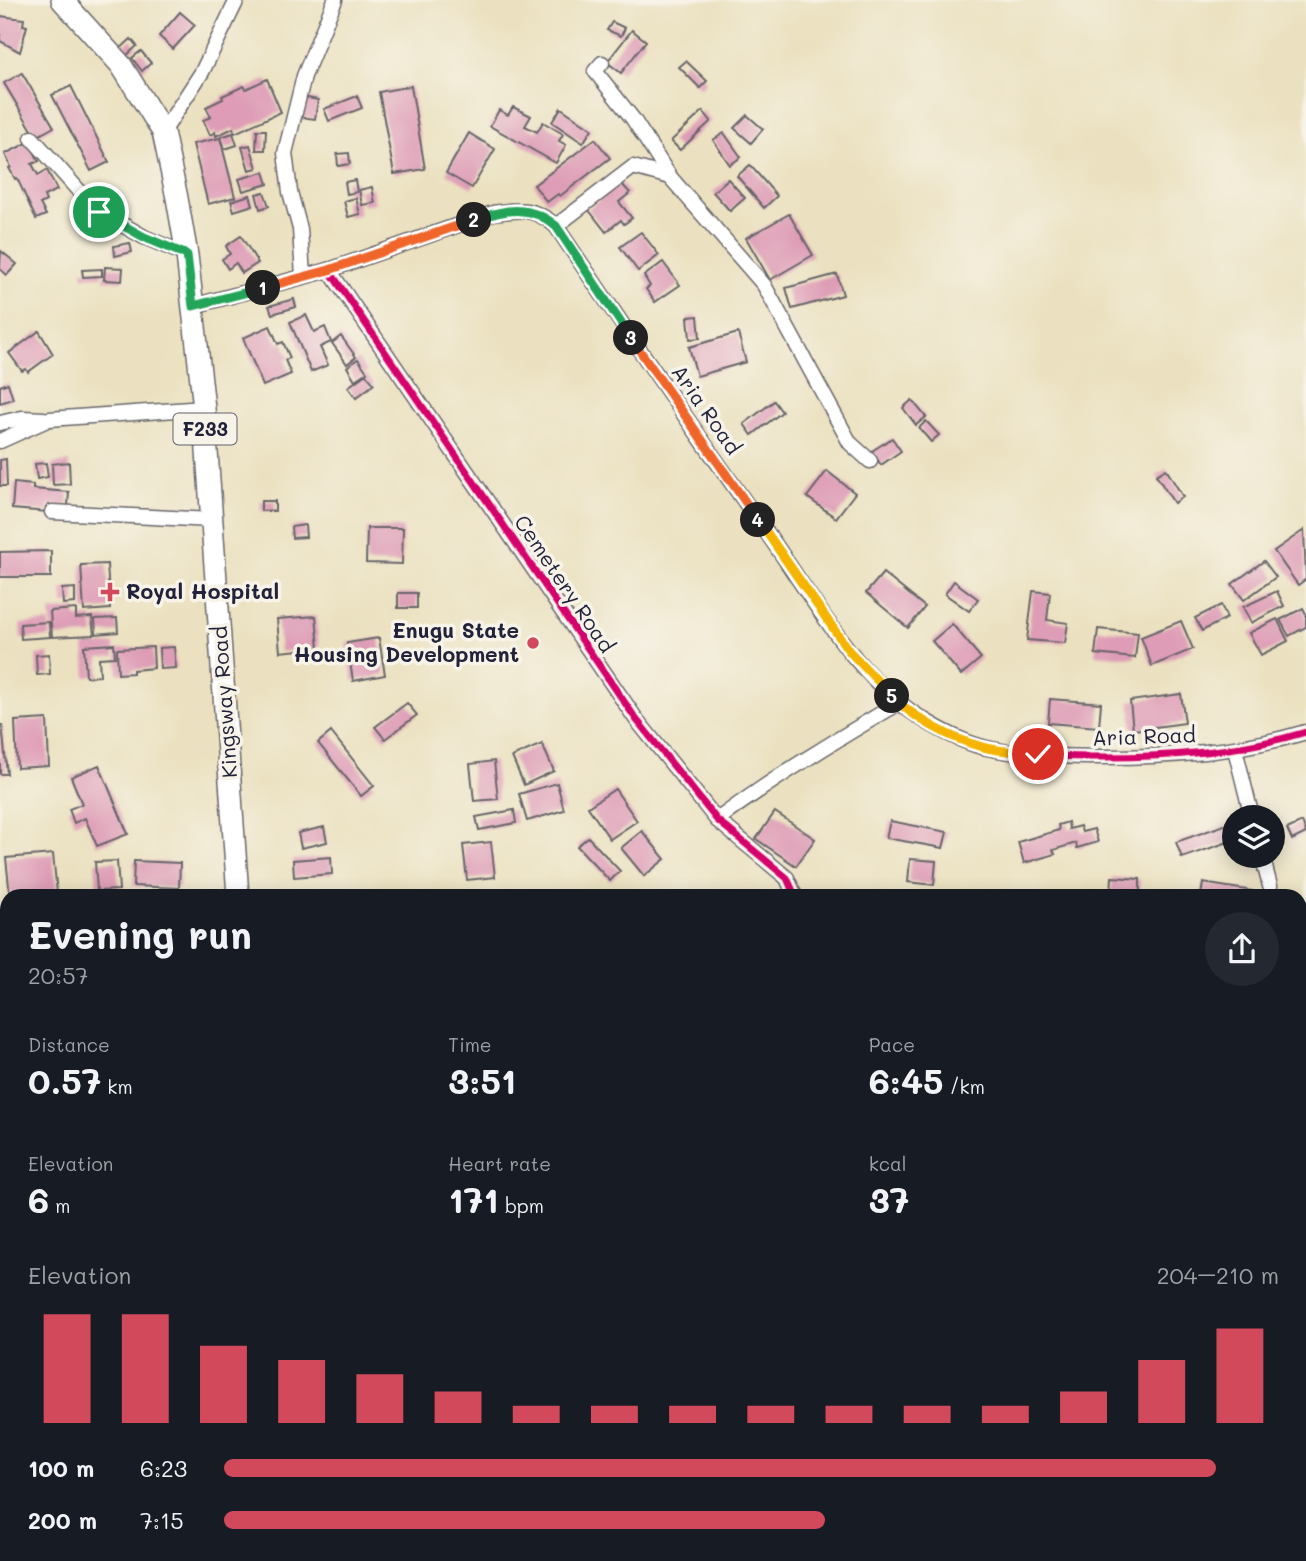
<!DOCTYPE html>
<html lang="en">
<head>
<meta charset="utf-8">
<style>
  :root { --surface:#171b24; --page:#242831; --text:#f1f3f6; --muted:#9ea1a6; --accent:#d1495b }
  body { margin:0; font-family:Mali,sans-serif; background:var(--page); color:var(--text); height:100vh; display:flex; flex-direction:column; font-size:26px; white-space:nowrap }
  * { box-sizing:border-box; margin:0 }
  p { font-size:23px; color:var(--muted) }
  .icon { flex:none; width:38px; height:38px; fill:none; stroke:currentColor; stroke-width:2; stroke-linecap:round; stroke-linejoin:round }
  .map { position:relative; flex:1; overflow:hidden }
  .panel { position:absolute; left:0px; top:889px; width:1307px; height:672px; display:flex; flex-direction:column; background:var(--surface); border-radius:21px 21px 0 0; box-shadow:0 4px 18px #0003 }
  .panel>* { flex:none }
  .fabs { position:absolute; left:1222px; top:805px; display:grid; gap:14px }
  .fabs a { display:grid; place-items:center; width:63px; height:63px; border-radius:50%; background:var(--surface); box-shadow:0 4px 18px #0003; font-size:35px }
  .pin { position:absolute; display:grid; place-items:center; width:60px; height:60px; color:#fff; margin:-30px; border:4px solid #fff; border-radius:50%; box-shadow:0 2px 7px #0007 }
  .km { position:absolute; width:35px; height:35px; margin:-18px; border-radius:50%; background:#222; color:#fff; font-size:19px; line-height:35px; text-align:center }
  .round { display:grid; place-items:center; flex:none; width:74px; height:74px; border-radius:37px; background:var(--page) }
  .head { display:flex; align-items:center; justify-content:space-between; height:119px; padding:0 28px }
  h1 { font-size:38px; font-weight:700; line-height:52px }
  .figures { display:grid; grid-template-columns:repeat(3,1fr); gap:10px; height:119px; padding:7px 28px }
  .figures div { display:grid; align-content:center }
  .figures b { font-size:35px; font-weight:700 }
  .figures small { font-size:19px; font-weight:400 }
  .figures p { font-size:19px }
  .chart { height:196px; padding:14px 28px }
  .chart p { display:flex; justify-content:space-between }
  .chart svg { width:100%; height:126px; margin-top:7px; stroke:var(--accent); stroke-width:6 }
  ul { padding:0 28px; list-style:none; font-size:23px }
  li { display:grid; grid-template-columns:112px 84px 1fr; align-items:center; height:52px }
  li i { height:18px; border-radius:9px; background:var(--accent) }
  .map>svg:first-child { display:block }
  .building { fill:#de9cb6 }
  .lines { fill:none; stroke-linecap:round; stroke-linejoin:round }
  .minor-casing { stroke:#68656a; stroke-width:17 }
  .secondary-casing { stroke:#68656a; stroke-width:22 }
  .primary-casing { stroke:#68656a; stroke-width:24 }
  .minor { stroke:#fff; stroke-width:14 }
  .secondary { stroke:#fff; stroke-width:19 }
  .primary { stroke:#fff; stroke-width:21 }
  .cycleway-casing { stroke:#f7f3e8; stroke-width:11 }
  .cycleway { stroke:#d6006c; stroke-width:7 }
  .split-1-casing { stroke:#fff; stroke-width:14 }
  .split-2-casing { stroke:#fff; stroke-width:14 }
  .split-3-casing { stroke:#fff; stroke-width:14 }
  .split-4-casing { stroke:#fff; stroke-width:14 }
  .split-5-casing { stroke:#fff; stroke-width:14 }
  .split-6-casing { stroke:#fff; stroke-width:14 }
  .split-1 { stroke:#22a559; stroke-width:9 }
  .split-2 { stroke:#f0652b; stroke-width:9 }
  .split-3 { stroke:#22a559; stroke-width:9 }
  .split-4 { stroke:#f0652b; stroke-width:9 }
  .split-5 { stroke:#f5b400; stroke-width:9 }
  .split-6 { stroke:#f5b400; stroke-width:9 }
  .poi-dot { fill:#d1495b; stroke:#f7f3e8; stroke-width:2.5 }
  .labels { text-anchor:middle; stroke-width:7; stroke-linejoin:round; paint-order:stroke }
  .shield { fill:#f7f3e8; stroke:#62616f; stroke-width:2 }
  .shield-label { font-size:19px; font-weight:bold; fill:#22223b }
  .street-label { font-size:21px; fill:#22223b; stroke:#f7f3e8 }
  .poi-label { font-size:21px; font-weight:bold; fill:#22223b; stroke:#f7f3e8; text-anchor:start }
</style>
</head>
<body>
<div class="map">
<svg width="1306" height="1561" viewBox="0 0 1306 1561">
  <rect width="100%" height="100%" fill="#f7f3e8"/>
  <filter id="ink" filterUnits="userSpaceOnUse"><feTurbulence type="fractalNoise" baseFrequency=".0143" numOctaves="2"/><feDisplacementMap in="SourceGraphic" scale="14" xChannelSelector="R" yChannelSelector="G"/><feConvolveMatrix kernelMatrix="1 2 1 2 8 2 1 2 1" color-interpolation-filters="sRGB"/></filter>
  <filter id="wash" filterUnits="userSpaceOnUse"><feTurbulence type="fractalNoise" baseFrequency=".00686" numOctaves="4" result="noise"/><feDisplacementMap in="SourceGraphic" scale="28" xChannelSelector="R" yChannelSelector="G"/><feGaussianBlur stdDeviation="1.57" result="paint"/><feColorMatrix in="noise" values="0 0 0 0 0 0 0 0 0 0 0 0 0 0 0 0 0 1.4 0 .05"/><feComposite in="paint" operator="in"/></filter>
  <g filter="url(#wash)">
    <rect width="100%" height="100%" fill="#ebe1c0"/>
    <g id="blocks">
      <!-- building -->
      <g class="building">
        <path d="M180,12L195,25L173,49L159,36Z"/>
        <path d="M0,16L24,19L23,25L27,26L20,52L0,41Z"/>
        <path d="M612,22L625,28L621,36L607,30Z"/>
        <path d="M632,30L646,41L621,73L607,62Z"/>
        <path d="M131,39L137,46L126,56L120,49Z"/>
        <path d="M141,51L151,63L142,71L132,58Z"/>
        <path d="M686,61L707,81L700,88L679,67Z"/>
        <path d="M22,73L54,127L36,137L4,83Z"/>
        <path d="M267,79L281,112L235,133L233,128L216,136L215,132L210,135L203,120L211,117L206,107L223,99L222,96L244,86L246,89Z"/>
        <path d="M71,86L109,162L91,171L52,95Z"/>
        <path d="M411,86L425,169L394,174L379,92Z"/>
        <path d="M357,96L362,108L329,121L324,109Z"/>
        <path d="M303,97L318,100L315,119L300,117Z"/>
        <path d="M513,107L531,116L525,126L537,132L543,122L563,134L559,141L566,145L556,163L490,126L499,110L508,115Z"/>
        <path d="M561,108L592,129L583,143L552,122Z"/>
        <path d="M703,111L711,121L680,150L671,141Z"/>
        <path d="M747,115L763,129L751,143L734,128Z"/>
        <path d="M257,130H266L265,150H256Z"/>
        <path d="M233,133L237,145L225,149L221,137Z"/>
        <path d="M469,133L495,149L472,188L446,173Z"/>
        <path d="M724,133L741,157L730,165L713,140Z"/>
        <path d="M220,138L235,197L208,204L193,144Z"/>
        <path d="M595,139L610,158L560,196L558,194L547,202L534,185Z"/>
        <path d="M29,142L39,161L32,164L38,175L47,170L57,190L44,196L46,201L40,204L46,215L36,219L17,178L15,179L9,168L11,167L5,154Z"/>
        <path d="M250,145L257,168L249,170L242,147Z"/>
        <path d="M349,153L350,164L338,166L337,154Z"/>
        <path d="M750,165L777,196L764,208L737,176Z"/>
        <path d="M264,172L268,184L243,191L239,179Z"/>
        <path d="M728,179L745,198L730,211L713,192Z"/>
        <path d="M355,180L357,192L347,194L345,182Z"/>
        <path d="M621,183L630,193L619,202L632,218L624,224L621,220L606,232L588,209Z"/>
        <path d="M372,187L375,203L362,205L359,190Z"/>
        <path d="M264,192L269,206L260,209L256,194Z"/>
        <path d="M250,195L253,205L234,211L231,201Z"/>
        <path d="M356,198L360,214L348,217L344,201Z"/>
        <path d="M789,214L813,255L770,280L746,238Z"/>
        <path d="M641,232L659,255L638,271L620,247Z"/>
        <path d="M241,236L258,263L242,273L236,263L228,269L222,259L230,254L226,246Z"/>
        <path d="M130,243L132,252L115,256L114,246Z"/>
        <path d="M1,251L17,264L7,275L0,269Z"/>
        <path d="M663,262L680,285L655,302L646,289L650,286L644,276Z"/>
        <path d="M105,267L123,268L122,281L104,280Z"/>
        <path d="M102,269V276L83,277L82,270Z"/>
        <path d="M837,274L843,295L792,309L786,288Z"/>
        <path d="M294,299L296,307L272,314L269,306Z"/>
        <path d="M306,315L314,332L325,327L331,342L320,347L328,365L311,372L290,322Z"/>
        <path d="M698,316L700,338L690,339L688,317Z"/>
        <path d="M270,326L278,344L283,342L290,358L285,360L291,374L263,386L243,338Z"/>
        <path d="M39,331L53,354L28,372L26,369L22,371L9,353Z"/>
        <path d="M738,333L746,362L697,376L689,347Z"/>
        <path d="M341,336L356,357L347,364L332,343Z"/>
        <path d="M358,359L367,372L355,380L347,367Z"/>
        <path d="M366,374L374,384L356,398L348,387Z"/>
        <path d="M8,383L13,399L0,403V386Z"/>
        <path d="M912,400L926,417L916,425L903,408Z"/>
        <path d="M774,401L782,412L752,435L744,424Z"/>
        <path d="M926,421L939,435L931,442L919,428Z"/>
        <path d="M892,438L901,451L881,465L872,451Z"/>
        <path d="M6,459L7,486H0V460Z"/>
        <path d="M69,462L70,484L53,485L52,464Z"/>
        <path d="M46,463L48,477L37,479L35,464Z"/>
        <path d="M1166,469L1183,497L1174,503L1156,475Z"/>
        <path d="M827,471L855,493L836,518L807,497Z"/>
        <path d="M14,483L33,485V489L69,492L68,506L49,505L48,512L12,509Z"/>
        <rect x="261" y="501" width="14" height="10"/>
        <path d="M305,525L306,537L292,538L291,527Z"/>
        <path d="M367,528H403L402,564L366,563Z"/>
        <path d="M1304,530L1306,579L1298,585L1274,551Z"/>
        <path d="M51,551V577H0V552Z"/>
        <path d="M1264,561L1276,577L1244,600L1232,584Z"/>
        <path d="M107,564L110,609L84,611L81,565Z"/>
        <path d="M883,573L925,607L908,628L866,593Z"/>
        <path d="M954,581L978,599L969,611L945,594Z"/>
        <path d="M75,588V603L63,604L62,589Z"/>
        <path d="M1033,591L1050,593L1047,620L1068,623L1065,643L1027,640Z"/>
        <path d="M1277,591L1284,606L1251,623L1243,607Z"/>
        <rect x="398" y="593" width="19" height="15"/>
        <path d="M1221,605L1227,618L1202,631L1195,618Z"/>
        <path d="M1303,608L1306,614V627L1289,636L1280,620Z"/>
        <path d="M76,609V618L92,617L94,635L52,637L50,611Z"/>
        <path d="M316,616L319,648L280,652L277,619Z"/>
        <path d="M117,618L118,632L96,634L95,619Z"/>
        <path d="M1277,619L1288,641L1261,655L1249,633Z"/>
        <path d="M1181,621L1193,649L1152,666L1141,637Z"/>
        <path d="M49,622L50,637L21,639L20,624Z"/>
        <path d="M952,624L981,658L961,675L932,641Z"/>
        <path d="M1098,629L1138,633L1135,658L1095,654Z"/>
        <path d="M379,638L385,675L353,681L347,643Z"/>
        <path d="M114,644L115,657L99,658L100,676L86,677L84,646Z"/>
        <path d="M153,647L154,668L133,670V673L118,674L117,649Z"/>
        <path d="M174,647L176,668L160,669L159,648Z"/>
        <path d="M49,654L50,674L37,675L36,655Z"/>
        <path d="M1181,694L1185,723L1133,730L1130,701Z"/>
        <path d="M1050,699L1101,703L1099,727L1048,723Z"/>
        <path d="M407,703L417,715L385,739L375,727Z"/>
        <path d="M47,719L49,766L17,768L15,721Z"/>
        <path d="M0,725H2L7,774H0Z"/>
        <path d="M331,732L374,786L361,796L318,743Z"/>
        <path d="M542,744L554,771L524,785L512,757Z"/>
        <path d="M494,761L498,799L474,801L470,764Z"/>
        <path d="M99,765L128,834L97,846L85,818L74,823L69,809L82,804L71,777Z"/>
        <path d="M557,783L564,810L527,821L519,794Z"/>
        <path d="M615,789L637,821L610,839L588,807Z"/>
        <path d="M514,810L516,823L479,830L476,817Z"/>
        <path d="M775,812L815,839L796,866L756,839Z"/>
        <path d="M890,821L947,832L943,848L886,838Z"/>
        <path d="M1068,822L1069,829L1080,826L1082,832L1094,829L1098,842L1077,848L1076,843L1053,850L1055,854L1024,863L1018,842L1059,830L1058,825Z"/>
        <path d="M1302,822L1306,833L1292,840L1287,829Z"/>
        <path d="M1230,823L1234,840L1182,858L1176,842Z"/>
        <path d="M324,827L327,842L301,848L298,833Z"/>
        <path d="M642,831L665,859L644,876L621,848Z"/>
        <path d="M588,837L620,871L610,881L577,846Z"/>
        <path d="M491,842L495,877L467,880L463,845Z"/>
        <path d="M53,854L57,893L10,896L6,858Z"/>
        <path d="M331,857L332,874L294,877L293,860Z"/>
        <path d="M910,859L936,861L934,885L908,882Z"/>
        <path d="M117,861L119,890L97,891L95,862Z"/>
        <path d="M134,861L180,863L179,888L133,886Z"/>
        <path d="M1112,877L1140,879V894L1111,893Z"/>
        <path d="M1203,883L1253,891V896H1201Z"/>
        <path d="M7,915V954L2,956L0,917Z"/>
        <path d="M7,996V1017L0,1020V999Z"/>
        <path d="M7,1148V1286L0,1279V1154Z"/>
        <path d="M0,1397L4,1398L3,1434H0Z"/>
        <path d="M7,1549V1554H25L30,1561H0V1553Z"/>
        <path d="M164,1554H189L191,1561H166Z"/>
        <path d="M240,1554H267L269,1561H242Z"/>
        <path d="M682,1554H695L698,1561H665Z"/>
      </g>
    </g>
  </g>
  <g filter="url(#ink)">
    <use href="#blocks" fill-opacity="0" stroke="#68656a" stroke-width="2"/>
    <g class="lines">
      <!-- minor casing -->
      <g class="minor-casing">
        <g id="minor">
          <path d="M602,63L595,71L633,119L670,177"/>
          <path d="M163,132L202,72L237,0"/>
          <path d="M32,138L95,209L144,237L187,255"/>
          <path d="M556,226L633,167L670,177L764,285L850,443L870,461"/>
          <path d="M329,270L636,719L717,820L787,878L795,896"/>
          <path d="M303,277L300,229L290,192L285,153L304,76L335,0"/>
          <path d="M193,306L329,270L493,213C520,209 534,207 556,226C627,332 698,436 772,540C816,603 860,684 929,723C946,733 967,744 987,748C1024,756 1064,757 1102,757C1171,757 1240,752 1306,732"/>
          <path d="M0,423L22,418L44,419"/>
          <path d="M0,441L49,419L204,408"/>
          <path d="M52,512L212,520"/>
          <path d="M1235,749L1252,817"/>
          <path d="M717,820C775,777 836,740 899,703"/>
          <path d="M1262,856L1270,886"/>
          <path d="M0,1093H7"/>
          <path d="M0,1333L7,1332"/>
          <path d="M138,1554L140,1561"/>
          <path d="M399,1561L410,1554"/>
          <path d="M620,1561L622,1554"/>
        </g>
      </g>
      <!-- secondary casing -->
      <g class="secondary-casing">
        <g id="secondary">
          <path d="M1300,1518L1306,1511"/>
          <path d="M1267,1561L1272,1554"/>
        </g>
      </g>
      <!-- primary casing -->
      <g class="primary-casing">
        <g id="primary">
          <path d="M62,0L121,65L163,132L177,198L187,255L204,408L238,896"/>
          <path d="M1300,1340H1306"/>
          <path d="M821,1554L824,1561"/>
          <path d="M846,1554L850,1561"/>
        </g>
      </g>
      <!-- minor -->
      <use href="#minor" class="minor"/>
      <!-- secondary -->
      <use href="#secondary" class="secondary"/>
      <!-- primary -->
      <use href="#primary" class="primary"/>
      <!-- cycleway casing -->
      <g class="cycleway-casing">
        <g id="cycleway">
          <path d="M329,270L636,719L717,820L787,878L795,896"/>
          <path d="M193,306L329,270L493,213C520,209 534,207 556,226C627,332 698,436 772,540C816,603 860,684 929,723C946,733 967,744 987,748C1024,756 1064,757 1102,757C1171,757 1240,752 1306,732"/>
        </g>
      </g>
      <!-- cycleway -->
      <use href="#cycleway" class="cycleway"/>
    </g>
  </g>
  <g class="lines" filter="url(#ink)">
    <!-- split-1 casing -->
    <g class="split-1-casing">
      <path id="split-1" d="M99,212L144,237L187,255L193,306L263,288"/>
    </g>
    <!-- split-2 casing -->
    <g class="split-2-casing">
      <path id="split-2" d="M263,288L329,270L474,220"/>
    </g>
    <!-- split-3 casing -->
    <g class="split-3-casing">
      <path id="split-3" d="M474,220C505,209 530,204 556,226L631,338"/>
    </g>
    <!-- split-4 casing -->
    <g class="split-4-casing">
      <path id="split-4" d="M631,338L758,520"/>
    </g>
    <!-- split-5 casing -->
    <g class="split-5-casing">
      <path id="split-5" d="M758,520L849,651L892,696"/>
    </g>
    <!-- split-6 casing -->
    <g class="split-6-casing">
      <path id="split-6" d="M892,696C915,719 951,739 983,747C1000,752 1020,752 1038,754"/>
    </g>
    <!-- split-1 -->
    <use href="#split-1" class="split-1"/>
    <!-- split-2 -->
    <use href="#split-2" class="split-2"/>
    <!-- split-3 -->
    <use href="#split-3" class="split-3"/>
    <!-- split-4 -->
    <use href="#split-4" class="split-4"/>
    <!-- split-5 -->
    <use href="#split-5" class="split-5"/>
    <!-- split-6 -->
    <use href="#split-6" class="split-6"/>
  </g>
  <!-- markers -->
  <g class="poi-dot">
    <path d="M106.5 581.5h7v7h7v7h-7v7h-7v-7h-7v-7h7z"/>
    <circle cx="533" cy="643" r="7"/>
  </g>
  <g class="labels">
    <!-- shield labels -->
    <rect class="shield" x="173.5" y="413.5" width="63" height="31" rx="5"/>
    <g class="shield-label">
      <text x="205" y="436">F233</text>
    </g>
    <!-- street labels -->
    <g class="street-label">
      <text transform="translate(706 410) rotate(55)" y="7">Aria Road</text>
      <text transform="translate(564 584) rotate(56)" y="7">Cemetery Road</text>
      <text transform="translate(225 702) rotate(-94)" y="7">Kingsway Road</text>
      <text transform="translate(1144 737) rotate(-2)" y="7">Aria Road</text>
    </g>
    <!-- poi labels -->
    <g class="poi-label">
      <text x="126" y="599">Royal Hospital</text>
      <text x="519" y="638" text-anchor="end">Enugu State<tspan x="519" dy="24">Housing Development</tspan></text>
    </g>
  </g>
</svg>
<div class="fabs">
<a><svg class="icon" aria-label="layers" viewBox="0 0 24 24"><path d="M12 4l9 5-9 5-9-5zM3 14l9 5 9-5"/></svg></a>
</div>
<div class="pin" style="left:99px;top:212px;background:#1e9e55"><svg class="icon" aria-label="arrive" viewBox="0 0 24 24"><path d="M6 21V4h12l-3 4 3 4H6"/></svg></div>
<div class="pin" style="left:1038px;top:754px;background:#d93025"><svg class="icon" aria-label="check" viewBox="0 0 24 24"><path d="M5 12l5 5 9-10"/></svg></div>
<b class="km" style="left:263px;top:288px">1</b>
<b class="km" style="left:474px;top:220px">2</b>
<b class="km" style="left:631px;top:338px">3</b>
<b class="km" style="left:758px;top:520px">4</b>
<b class="km" style="left:892px;top:696px">5</b>
<section class="panel">
<div class="head"><div><h1>Evening run</h1><p>20:57</p></div><a class="round"><svg class="icon" aria-label="share" viewBox="0 0 24 24"><path d="M12 15V3M7 8l5-5 5 5M5 13v7h14v-7"/></svg></a></div>
<div class="figures">
<div><p>Distance</p><b>0.57<small> km</small></b></div>
<div><p>Time</p><b>3:51</b></div>
<div><p>Pace</p><b>6:45<small> /km</small></b></div>
</div>
<div class="figures">
<div><p>Elevation</p><b>6<small> m</small></b></div>
<div><p>Heart rate</p><b>171<small> bpm</small></b></div>
<div><p>kcal</p><b>37</b></div>
</div>
<div class="chart"><p><span>Elevation</span>204–210 m</p>
<svg viewBox="0 0 160 44" preserveAspectRatio="none"><path d="M5 44V6M15 44V6M25 44V17M35 44V22M45 44V27M55 44V33M65 44V38M75 44V38M85 44V38M95 44V38M105 44V38M115 44V38M125 44V38M135 44V33M145 44V22M155 44V11"/></svg>
</div>
<ul>
<li><b>100 m</b>6:23<i style="width:94%"></i></li>
<li><b>200 m</b>7:15<i style="width:57%"></i></li>
</ul>
</section>
</div>
</body>
</html>
